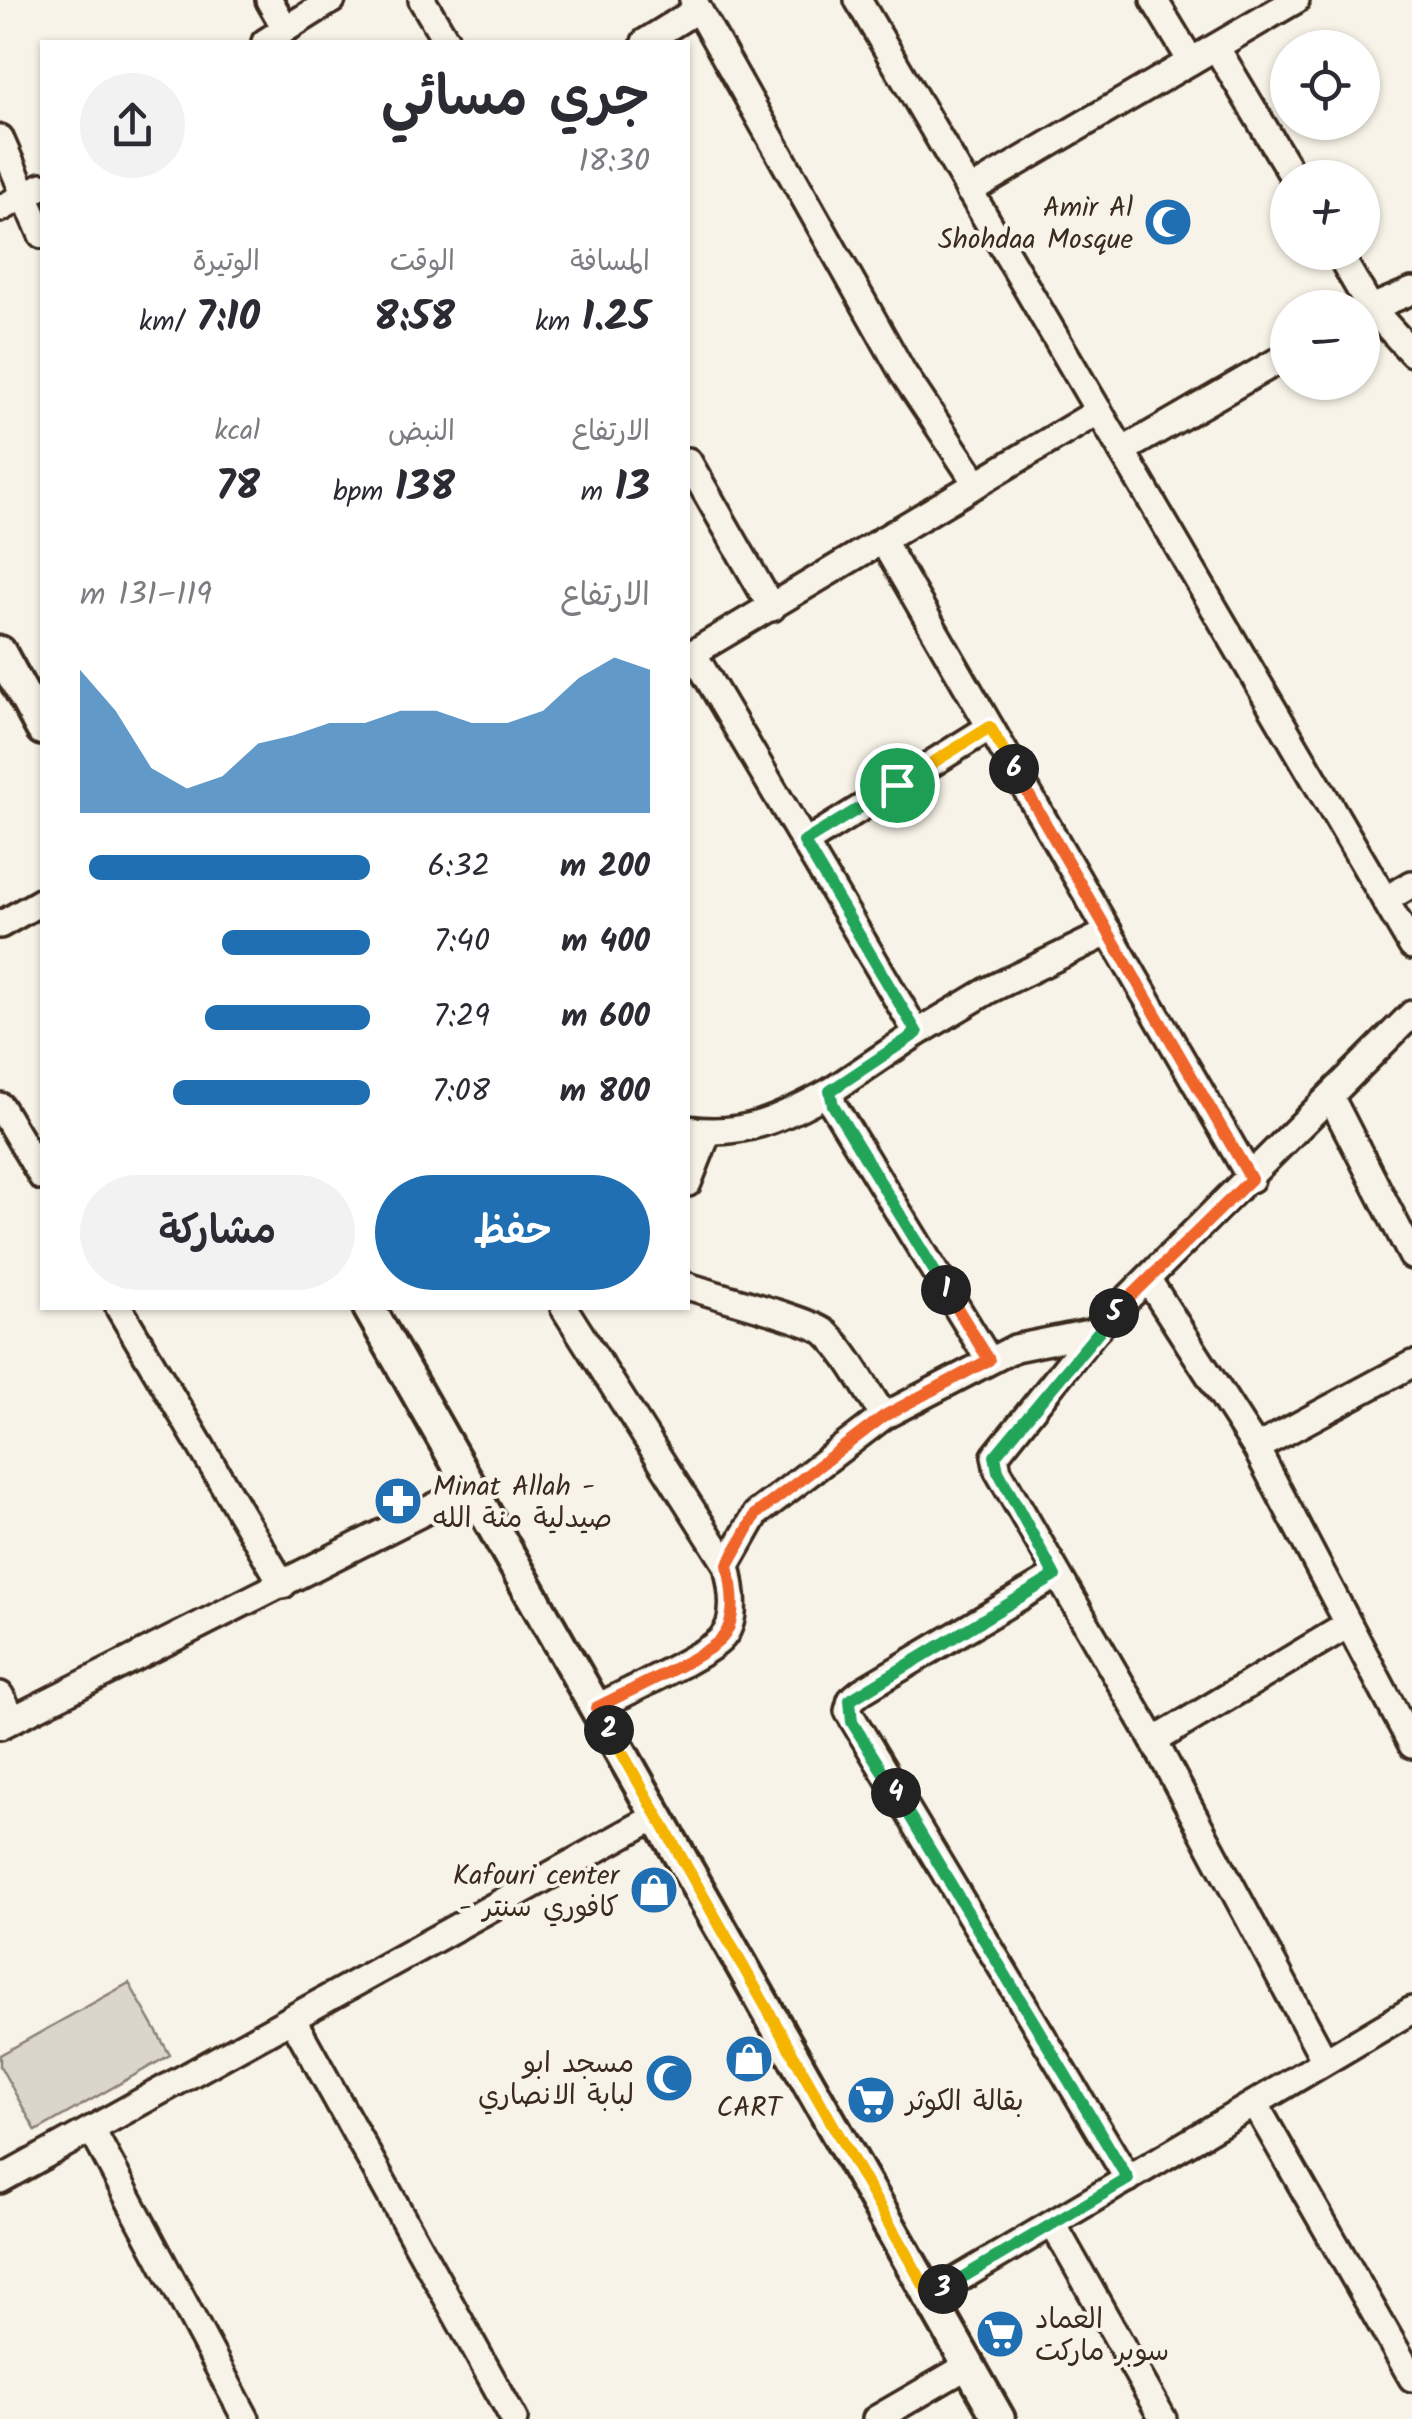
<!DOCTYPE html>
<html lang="ar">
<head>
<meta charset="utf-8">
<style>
  :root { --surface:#fff; --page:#f2f2f3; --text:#2b2b33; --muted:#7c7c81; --accent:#1f6fb2 }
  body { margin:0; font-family:Kalam,"Playpen Sans Arabic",sans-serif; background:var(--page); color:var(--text); direction:rtl; height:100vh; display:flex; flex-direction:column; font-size:38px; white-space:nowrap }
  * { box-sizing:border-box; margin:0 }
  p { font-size:32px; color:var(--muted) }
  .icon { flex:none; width:55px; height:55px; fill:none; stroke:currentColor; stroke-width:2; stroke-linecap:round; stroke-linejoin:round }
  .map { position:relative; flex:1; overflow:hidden; direction:ltr }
  .panel { position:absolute; left:40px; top:40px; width:650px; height:1270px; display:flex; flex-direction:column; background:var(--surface); border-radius:0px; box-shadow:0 2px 8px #0004; direction:rtl }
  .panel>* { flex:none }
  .fabs { position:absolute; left:1270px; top:30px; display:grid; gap:20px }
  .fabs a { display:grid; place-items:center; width:110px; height:110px; border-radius:50%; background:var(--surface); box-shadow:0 2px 8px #0004; font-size:50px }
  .pin { position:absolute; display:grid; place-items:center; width:85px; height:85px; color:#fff; margin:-42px; border:5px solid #fff; border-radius:50%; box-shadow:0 2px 10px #0007 }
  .km { position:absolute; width:50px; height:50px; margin:-25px; border-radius:50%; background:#222; color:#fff; font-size:28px; line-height:50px; text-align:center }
  .round { display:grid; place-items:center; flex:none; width:105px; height:105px; border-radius:52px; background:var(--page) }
  .head { display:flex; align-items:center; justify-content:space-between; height:170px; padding:0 40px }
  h1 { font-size:55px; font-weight:600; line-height:75px }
  .figures { display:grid; grid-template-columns:repeat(3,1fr); gap:15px; height:170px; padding:10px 40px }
  .figures div { display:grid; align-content:center }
  .figures b { font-size:42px; font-weight:600 }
  .figures small { font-size:28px; font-weight:400 }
  .figures p { font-size:28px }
  .chart { height:280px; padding:20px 40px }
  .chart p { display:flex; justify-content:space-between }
  .chart svg { width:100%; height:180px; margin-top:10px; fill:var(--accent); opacity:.7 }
  .primary-button { display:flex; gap:20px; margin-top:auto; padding:20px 40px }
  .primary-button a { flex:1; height:115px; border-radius:60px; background:var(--accent); color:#fff; font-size:40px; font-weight:600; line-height:115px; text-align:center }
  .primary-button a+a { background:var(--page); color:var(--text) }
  ul { padding:0 40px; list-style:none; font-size:32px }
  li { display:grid; grid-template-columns:160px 120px 1fr; align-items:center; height:75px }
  li i { height:25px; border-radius:12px; background:var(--accent) }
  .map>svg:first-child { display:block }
  .green { fill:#dbd6cb; stroke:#8b8074; stroke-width:2.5 }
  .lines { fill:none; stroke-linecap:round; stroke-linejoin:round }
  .minor-casing { stroke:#3b2a1e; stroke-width:32 }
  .tertiary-casing { stroke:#3b2a1e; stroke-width:38 }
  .minor { stroke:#f7f3e8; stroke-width:25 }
  .tertiary { stroke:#f7f3e8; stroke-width:30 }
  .split-1-casing { stroke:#fff; stroke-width:20 }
  .split-2-casing { stroke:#fff; stroke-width:20 }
  .split-3-casing { stroke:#fff; stroke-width:20 }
  .split-4-casing { stroke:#fff; stroke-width:20 }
  .split-5-casing { stroke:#fff; stroke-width:20 }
  .split-6-casing { stroke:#fff; stroke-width:20 }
  .split-7-casing { stroke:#fff; stroke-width:20 }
  .split-1 { stroke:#22a559; stroke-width:12 }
  .split-2 { stroke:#f0652b; stroke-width:12 }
  .split-3 { stroke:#f5b400; stroke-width:12 }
  .split-4 { stroke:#22a559; stroke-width:12 }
  .split-5 { stroke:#22a559; stroke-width:12 }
  .split-6 { stroke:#f0652b; stroke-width:12 }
  .split-7 { stroke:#f5b400; stroke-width:12 }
  .labels { text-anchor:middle; stroke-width:8; stroke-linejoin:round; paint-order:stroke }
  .poi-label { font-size:28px; fill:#3b2a1e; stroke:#f7f3e8; text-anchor:end }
</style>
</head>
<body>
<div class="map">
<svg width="1412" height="2419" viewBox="0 0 1412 2419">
  <rect width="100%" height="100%" fill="#f7f3e8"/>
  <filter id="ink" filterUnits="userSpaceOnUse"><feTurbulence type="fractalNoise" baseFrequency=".01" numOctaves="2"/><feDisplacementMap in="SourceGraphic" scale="20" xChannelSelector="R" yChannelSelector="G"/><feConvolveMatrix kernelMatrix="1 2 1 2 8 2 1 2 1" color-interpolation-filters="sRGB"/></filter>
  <g filter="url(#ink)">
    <!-- green -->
    <path class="green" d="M129,1983L170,2055L36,2131L0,2066V2055Z"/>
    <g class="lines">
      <!-- minor casing -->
      <g class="minor-casing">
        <g id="minor">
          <path d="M269,0L285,28"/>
          <path d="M422,0L447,42"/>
          <path d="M693,0L903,373L977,484"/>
          <path d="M858,0L1412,946"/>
          <path d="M1154,0L1191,61"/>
          <path d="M265,42L332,0"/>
          <path d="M645,42L698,9"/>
          <path d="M1216,47L1294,178"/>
          <path d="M0,138L42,235"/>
          <path d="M969,191L1296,0"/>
          <path d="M0,209L42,186"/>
          <path d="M1338,252L1370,307L1412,353"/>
          <path d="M1362,312L1412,291"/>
          <path d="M1122,451L1288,355"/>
          <path d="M688,461L772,608"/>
          <path d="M884,543L1251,1179"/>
          <path d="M693,653L917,1033L831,1091L833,1105L989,1360"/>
          <path d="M688,656L1099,411"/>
          <path d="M805,843L990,727"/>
          <path d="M1385,900L1412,884"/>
          <path d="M0,925L42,901"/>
          <path d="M917,1033L989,990L1109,932"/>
          <path d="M1331,1098L1412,1256"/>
          <path d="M0,1106L42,1177"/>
          <path d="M688,1129C743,1138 783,1117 831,1091"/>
          <path d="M688,1183L708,1132"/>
          <path d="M1148,1280L1256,1448"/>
          <path d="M688,1286C715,1296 812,1320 826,1333C849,1355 866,1390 884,1416"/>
          <path d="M119,1308L283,1585"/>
          <path d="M564,1308L727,1565"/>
          <path d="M1412,1364L1256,1448L1412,1745"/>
          <path d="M1055,1576L862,1691L851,1700L848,1711L1128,2179"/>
          <path d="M0,1695L13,1718"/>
          <path d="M596,1708C622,1694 703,1657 720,1640C739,1622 732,1587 727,1565L756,1514L884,1416L1015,1348L1094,1332"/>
          <path d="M0,1726L473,1487"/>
          <path d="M1154,1741L1346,1626"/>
          <path d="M292,2018L514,2419"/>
          <path d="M1325,2061L1154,1741L998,1471L995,1456L1094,1332L1412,1014"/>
          <path d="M1255,2104L1412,2378"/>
          <path d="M92,2130L246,2419"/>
          <path d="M0,2180L657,1816"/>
          <path d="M1053,2224L1163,2419"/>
          <path d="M930,2296L1412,2010"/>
          <path d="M876,2419L969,2365"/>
        </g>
      </g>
      <!-- tertiary casing -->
      <g class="tertiary-casing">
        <g id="tertiary">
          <path d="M0,652L42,729"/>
          <path d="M369,1308L999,2419"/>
        </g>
      </g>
      <!-- minor -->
      <use href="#minor" class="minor"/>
      <!-- tertiary -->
      <use href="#tertiary" class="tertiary"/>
    </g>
  </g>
  <g class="lines" filter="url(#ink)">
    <!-- split-1 casing -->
    <g class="split-1-casing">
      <path id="split-1" d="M897,785L804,842L917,1033L830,1091L833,1105L946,1290"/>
    </g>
    <!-- split-2 casing -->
    <g class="split-2-casing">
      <path id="split-2" d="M609,1730L596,1708C622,1694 704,1657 720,1640C739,1622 732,1587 728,1565L756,1514L884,1416L989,1360L946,1290"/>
    </g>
    <!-- split-3 casing -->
    <g class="split-3-casing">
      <path id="split-3" d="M609,1730L930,2296L943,2289"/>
    </g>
    <!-- split-4 casing -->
    <g class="split-4-casing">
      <path id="split-4" d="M896,1793L1128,2179L943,2289"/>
    </g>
    <!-- split-5 casing -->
    <g class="split-5-casing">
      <path id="split-5" d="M896,1793L852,1722L850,1700L1055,1576L998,1471L995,1456L1114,1313"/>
    </g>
    <!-- split-6 casing -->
    <g class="split-6-casing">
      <path id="split-6" d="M1014,769L1251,1179L1114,1313"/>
    </g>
    <!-- split-7 casing -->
    <g class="split-7-casing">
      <path id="split-7" d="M897,785L990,727L1014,769"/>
    </g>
    <!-- split-1 -->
    <use href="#split-1" class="split-1"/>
    <!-- split-2 -->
    <use href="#split-2" class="split-2"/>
    <!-- split-3 -->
    <use href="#split-3" class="split-3"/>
    <!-- split-4 -->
    <use href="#split-4" class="split-4"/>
    <!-- split-5 -->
    <use href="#split-5" class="split-5"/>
    <!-- split-6 -->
    <use href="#split-6" class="split-6"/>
    <!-- split-7 -->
    <use href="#split-7" class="split-7"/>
  </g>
  <!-- icons -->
  <defs>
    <g id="mosque-disc" transform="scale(2.5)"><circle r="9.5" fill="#1f6fb2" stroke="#f7f3e8"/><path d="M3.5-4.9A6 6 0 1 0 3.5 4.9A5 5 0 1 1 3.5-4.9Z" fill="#fff"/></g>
    <g id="pharmacy-disc" transform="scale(2.5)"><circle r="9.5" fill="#1f6fb2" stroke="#f7f3e8"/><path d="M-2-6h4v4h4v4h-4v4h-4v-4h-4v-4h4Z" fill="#fff"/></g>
    <g id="shop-disc" transform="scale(2.5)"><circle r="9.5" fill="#1f6fb2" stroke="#f7f3e8"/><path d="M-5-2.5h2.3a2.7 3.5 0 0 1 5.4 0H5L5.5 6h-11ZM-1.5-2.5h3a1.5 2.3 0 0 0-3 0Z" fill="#fff"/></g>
    <g id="supermarket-disc" transform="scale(2.5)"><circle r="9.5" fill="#1f6fb2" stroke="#f7f3e8"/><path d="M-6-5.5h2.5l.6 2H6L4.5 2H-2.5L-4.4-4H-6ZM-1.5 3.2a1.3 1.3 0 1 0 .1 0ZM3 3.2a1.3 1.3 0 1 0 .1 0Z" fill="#fff"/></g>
  </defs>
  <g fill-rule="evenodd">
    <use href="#mosque-disc" x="1168" y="222"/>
    <use href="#pharmacy-disc" x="398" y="1501"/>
    <use href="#shop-disc" x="654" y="1890"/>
    <use href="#shop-disc" x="749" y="2059"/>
    <use href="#mosque-disc" x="669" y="2078"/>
    <use href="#supermarket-disc" x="871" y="2100"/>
    <use href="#supermarket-disc" x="1000" y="2334"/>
  </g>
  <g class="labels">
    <!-- poi labels -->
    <g class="poi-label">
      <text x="1133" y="216">Amir Al<tspan x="1133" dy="32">Shohdaa Mosque</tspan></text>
      <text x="433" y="1495" text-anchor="start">Minat Allah -<tspan x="433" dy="32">صيدلية منة الله</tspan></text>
      <text x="619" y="1884">Kafouri center<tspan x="619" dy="32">- كافوري سنتر</tspan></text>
      <text x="634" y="2072">مسجد ابو<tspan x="634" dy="32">لبابة الانصاري</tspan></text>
      <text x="906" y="2110" text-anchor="start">بقالة الكوثر</text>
      <text x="749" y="2116" text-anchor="middle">CART</text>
      <text x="1035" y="2328" text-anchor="start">العماد<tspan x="1035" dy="32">سوبر ماركت</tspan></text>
    </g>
  </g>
</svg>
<div class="fabs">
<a><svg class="icon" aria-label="locate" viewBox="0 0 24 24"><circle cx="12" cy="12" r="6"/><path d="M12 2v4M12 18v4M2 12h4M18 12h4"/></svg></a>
<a>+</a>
<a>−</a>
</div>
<div class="pin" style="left:897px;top:785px;background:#1e9e55"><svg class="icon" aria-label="arrive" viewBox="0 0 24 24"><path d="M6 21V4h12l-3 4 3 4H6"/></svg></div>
<b class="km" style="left:946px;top:1290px">1</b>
<b class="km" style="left:609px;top:1730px">2</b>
<b class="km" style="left:943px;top:2289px">3</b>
<b class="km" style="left:896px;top:1793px">4</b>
<b class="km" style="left:1114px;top:1313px">5</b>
<b class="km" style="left:1014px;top:769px">6</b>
<section class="panel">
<div class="head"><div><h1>جري مسائي</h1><p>18:30</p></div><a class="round"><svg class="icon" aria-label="share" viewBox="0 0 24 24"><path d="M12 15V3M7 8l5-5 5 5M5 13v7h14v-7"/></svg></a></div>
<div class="figures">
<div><p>المسافة</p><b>1.25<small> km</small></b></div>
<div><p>الوقت</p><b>8:58</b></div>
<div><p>الوتيرة</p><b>7:10<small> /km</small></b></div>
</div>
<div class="figures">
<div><p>الارتفاع</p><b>13<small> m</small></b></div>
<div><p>النبض</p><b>138<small> bpm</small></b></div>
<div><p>kcal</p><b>78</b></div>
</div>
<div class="chart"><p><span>الارتفاع</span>119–131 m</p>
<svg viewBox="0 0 160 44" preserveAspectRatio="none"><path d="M0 44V9L10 19L20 33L30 38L40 35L50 27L60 25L70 22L80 22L90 19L100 19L110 22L120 22L130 19L140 11L150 6L160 9V44z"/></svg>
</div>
<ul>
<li><b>200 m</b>6:32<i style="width:97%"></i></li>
<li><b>400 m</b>7:40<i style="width:51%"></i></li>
<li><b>600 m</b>7:29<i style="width:57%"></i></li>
<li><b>800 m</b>7:08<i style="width:68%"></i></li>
</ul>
<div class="primary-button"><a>حفظ</a><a>مشاركة</a></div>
</section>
</div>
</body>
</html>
